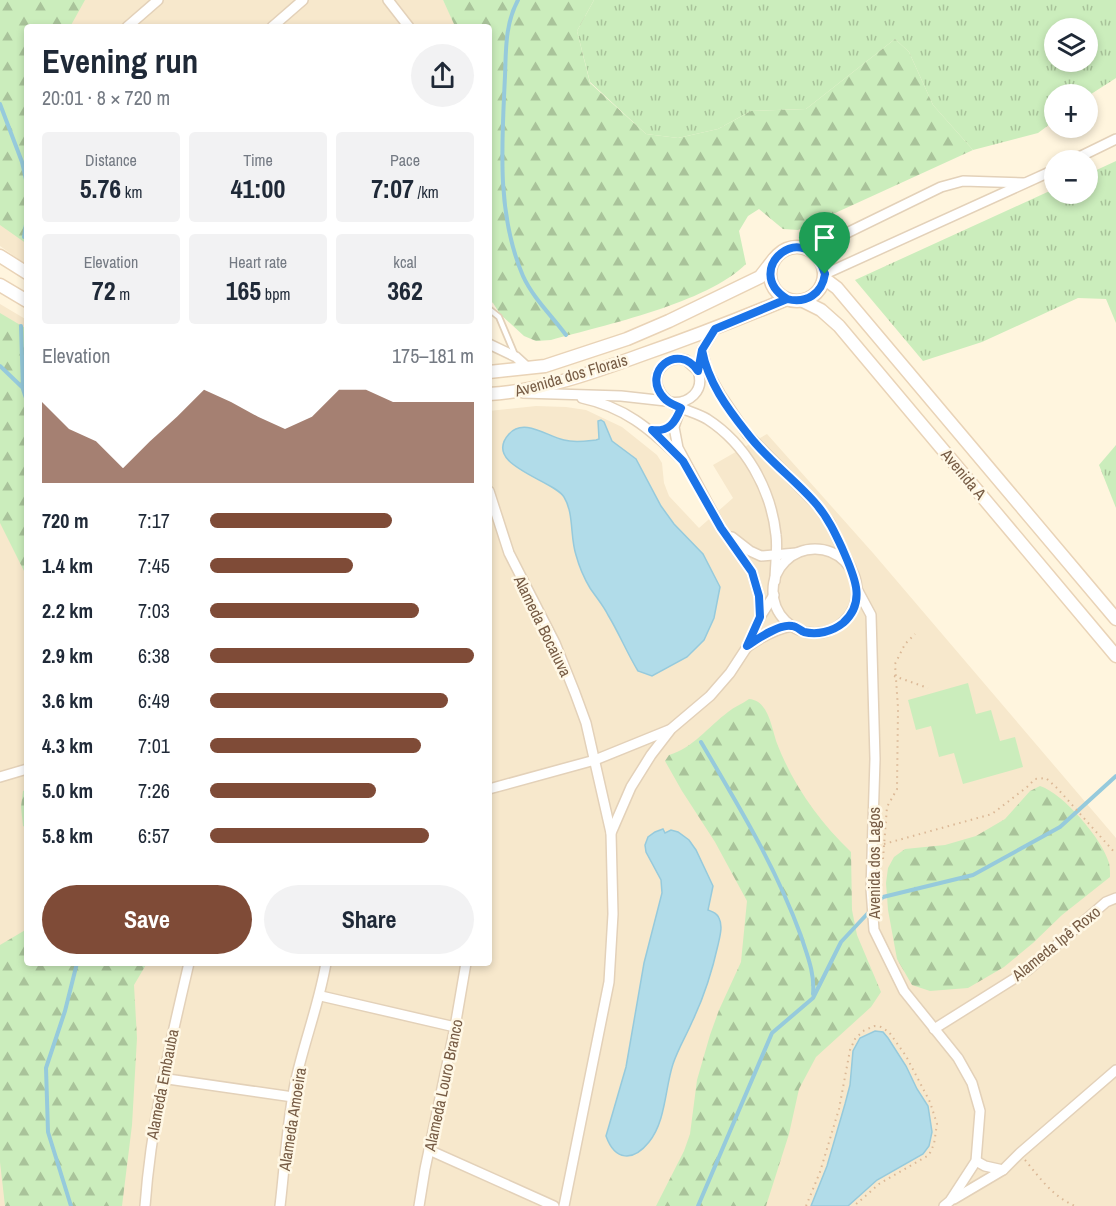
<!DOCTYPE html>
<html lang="en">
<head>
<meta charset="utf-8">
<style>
  :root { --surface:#fff; --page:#f2f2f3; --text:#1f2937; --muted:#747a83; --accent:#7f4b37 }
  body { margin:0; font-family:"Archivo Narrow",sans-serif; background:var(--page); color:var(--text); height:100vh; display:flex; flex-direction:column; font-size:22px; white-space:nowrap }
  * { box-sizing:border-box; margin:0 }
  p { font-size:20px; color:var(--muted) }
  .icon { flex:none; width:33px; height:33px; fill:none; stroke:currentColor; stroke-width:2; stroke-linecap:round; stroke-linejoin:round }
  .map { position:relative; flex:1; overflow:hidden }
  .sheet { position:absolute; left:24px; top:24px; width:468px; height:942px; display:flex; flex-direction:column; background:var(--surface); border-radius:6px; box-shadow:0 3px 9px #0003 }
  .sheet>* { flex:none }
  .buttons { position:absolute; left:1044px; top:18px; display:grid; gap:12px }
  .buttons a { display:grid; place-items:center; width:54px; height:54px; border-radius:50%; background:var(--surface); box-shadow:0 3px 9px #0003; font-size:30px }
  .pin { position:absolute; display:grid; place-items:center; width:51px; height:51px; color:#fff; margin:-62px -26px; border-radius:50% 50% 50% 0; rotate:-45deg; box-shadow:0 0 6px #0007 }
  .pin .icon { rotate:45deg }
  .round { display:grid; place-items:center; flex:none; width:63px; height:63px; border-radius:32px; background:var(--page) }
  .overview { display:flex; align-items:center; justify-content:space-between; height:102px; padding:0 18px }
  h1 { font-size:33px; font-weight:700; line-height:45px }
  .figures { display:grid; grid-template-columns:repeat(3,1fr); gap:9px; height:102px; padding:6px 18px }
  .figures div { display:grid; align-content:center; border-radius:6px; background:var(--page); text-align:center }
  .figures b { font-size:26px; font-weight:700 }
  .figures small { font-size:16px; font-weight:400 }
  .figures p { font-size:16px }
  .chart { height:168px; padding:12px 18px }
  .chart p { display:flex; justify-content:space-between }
  .chart svg { width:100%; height:108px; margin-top:6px; fill:var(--accent); opacity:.7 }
  .primary-button { display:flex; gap:12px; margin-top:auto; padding:12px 18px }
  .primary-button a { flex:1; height:69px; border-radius:36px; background:var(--accent); color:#fff; font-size:24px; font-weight:700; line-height:69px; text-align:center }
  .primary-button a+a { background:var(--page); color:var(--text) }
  ul { padding:0 18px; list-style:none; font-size:20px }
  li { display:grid; grid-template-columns:96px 72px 1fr; align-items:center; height:45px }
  li i { height:15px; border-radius:8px; background:var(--accent) }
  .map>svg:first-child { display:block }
  .residential { fill:#f7e8cc }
  .grass { fill:url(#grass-tufts); fill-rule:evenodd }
  .forest { fill:url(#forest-firs) }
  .park { fill:#cbedbc }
  .water { fill:#b1dce9; stroke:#96cadc; stroke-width:1.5 }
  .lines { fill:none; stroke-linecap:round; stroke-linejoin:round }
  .stream { stroke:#96cadc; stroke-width:4 }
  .lane-casing { stroke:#e3d1b9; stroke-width:8 }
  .street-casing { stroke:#e3d1b9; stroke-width:12 }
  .secondary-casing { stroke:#e9d3b7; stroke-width:15 }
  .path { stroke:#dbb896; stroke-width:2; stroke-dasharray:1.5 4.5; stroke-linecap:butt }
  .lane { stroke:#fff; stroke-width:4.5 }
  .street { stroke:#fff; stroke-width:9 }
  .secondary { stroke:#fff; stroke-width:12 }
  .route-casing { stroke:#fff; stroke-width:12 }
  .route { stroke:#1a73e8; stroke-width:8 }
  .labels { text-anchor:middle; stroke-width:5; stroke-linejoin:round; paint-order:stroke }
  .street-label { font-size:16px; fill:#765b44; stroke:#fff8e6 }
</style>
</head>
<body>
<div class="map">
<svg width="1116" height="1206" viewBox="0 0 1116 1206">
  <defs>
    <pattern id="grass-tufts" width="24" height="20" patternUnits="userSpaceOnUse" patternTransform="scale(1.5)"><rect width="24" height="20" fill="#cbedbc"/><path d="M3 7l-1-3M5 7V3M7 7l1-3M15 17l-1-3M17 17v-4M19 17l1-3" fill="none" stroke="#a9c39a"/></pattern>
    <pattern id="forest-firs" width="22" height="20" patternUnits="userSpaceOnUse" patternTransform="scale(1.5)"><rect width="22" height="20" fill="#cbedbc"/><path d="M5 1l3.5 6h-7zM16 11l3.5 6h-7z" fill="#a9c39a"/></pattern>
  </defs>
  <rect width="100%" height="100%" fill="#fff5de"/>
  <!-- residential -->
  <g class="residential">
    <path d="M0,0H443L455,24L454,27H27V265L0,246Z"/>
    <path d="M0,304L27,320V963H489V411L536,406L566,407L586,410L622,427L657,455L662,463L664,483L669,496L699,528L733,498L713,465L767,434L873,553L1116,838V1206H0Z"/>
  </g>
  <!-- grass -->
  <g class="grass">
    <path d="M594,0H1116V78L1088,96V94H1054V121L1038,133L973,150L933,105L909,52L895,39L806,109L751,111L718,129L678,138L646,134L590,82L577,31ZM1054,28H1088V62H1054Z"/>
    <path d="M1116,161V323L1106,299L1078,298L982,342L923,361L855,280L1054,189V194H1088V174Z"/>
    <path d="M1116,445V508L1099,465Z"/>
  </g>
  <!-- forest -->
  <g class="forest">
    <path d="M0,0H85L70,27H27V244L0,225Z"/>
    <path d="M443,0H594L577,31L590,83L646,134L678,138L718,129L751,111L806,109L895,39L909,52L933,105L973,150L798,230L783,229L759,209L748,216L739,231L746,264C707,303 605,325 551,340L536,341L524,336L500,314L493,303L489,300V27H454V24Z"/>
    <path d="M0,313L27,329V577L0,523Z"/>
    <path d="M749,699C770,701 771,729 778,746C795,788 819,821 851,852L852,910L857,935L881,992L871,1007L816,1057L799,1089L789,1134L766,1206H656L684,1151L690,1134L697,1080L710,1035L719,1010L741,962L747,901L715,842L682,791L665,761L669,755C693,748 708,727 728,712C734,707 742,704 749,699Z"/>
    <path d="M1040,786C1063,793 1103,840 1109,863C1110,867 1110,873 1110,877L1062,915L1033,943L1004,967L968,988L930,991L912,985L897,959L888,910L886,883L888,868L894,857L905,849L945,845L976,836L1005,819L1030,791Z"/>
    <path d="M27,789V828L23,826L21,807L23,791Z"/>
    <path d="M27,929V963H147L134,985L137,1038L132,1125L122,1206H5L0,1162V945Z"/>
  </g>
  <!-- park -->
  <path class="park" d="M968,683L976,714L991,710L1000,741L1015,737L1023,767L963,784L954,753L939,757L931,726L916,730L908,700Z"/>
  <!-- water -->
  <g class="water">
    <path d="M601,420L604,422L612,441L636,459L661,506L674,524L703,554L720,587L714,618L704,640L687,657L652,676L638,671C627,653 619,633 608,615C603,605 596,597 590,588C584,578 579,566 576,555C570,537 574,513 564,497C554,480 481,465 509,434C524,417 548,437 564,440C575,443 586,441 596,440L599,439L598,421Z"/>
    <path d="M663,829L665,833L671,830L678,832L689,840L696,850L713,886L708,910C713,912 717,913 719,918C723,926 720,936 718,945C712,972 704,997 692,1022C686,1036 678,1049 673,1064C665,1088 666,1121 649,1142C633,1162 615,1161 606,1136L626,1067L644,963L662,893L661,880L646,852L645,845L648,837L655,832Z"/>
    <path d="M875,1031L883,1032L888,1038L906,1066L917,1089L928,1106L932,1132L929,1146L923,1154L877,1180L848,1206H811L827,1166L845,1104L850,1085L853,1051L860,1038Z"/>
  </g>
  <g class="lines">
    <!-- stream -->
    <g class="stream">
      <path d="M518,0C505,24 506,50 505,76C502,142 496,213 523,276C533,298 552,316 566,335"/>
      <path d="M0,104L22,162L27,184"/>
      <path d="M24,237L27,218"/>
      <path d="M21,326L23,389L27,401"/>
      <path d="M0,366L23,388"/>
      <path d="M701,742C738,805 776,867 801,936C807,955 815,973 813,994"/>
      <path d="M71,1206L48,1132L46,1068L65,1011L77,963"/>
      <path d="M698,1206L772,1033L813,998L841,942L883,897L973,875L1060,827L1116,776"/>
    </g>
    <!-- lane casing -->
    <g class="lane-casing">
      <path id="lane" d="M489,309L499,317L515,355"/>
    </g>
    <!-- street casing -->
    <g class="street-casing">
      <g id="street">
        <path d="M388,0L409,27"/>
        <path d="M127,27L158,0"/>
        <path d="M272,27L303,0"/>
        <path d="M1073,160L1116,139"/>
        <path d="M810,251L941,187L963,181L1024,183"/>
        <path d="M825,274L1054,170"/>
        <path d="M715,329L702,350L707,371L720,394L747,434L817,505L830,523L851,568"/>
        <path d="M489,344L516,357L528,368"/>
        <path d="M523,393L621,396L666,401"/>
        <path d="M582,398C624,407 649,428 679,457"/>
        <path d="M669,402C689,405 705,391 698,371L686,360C666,355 649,373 660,392C669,408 692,410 707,419C746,444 771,489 776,535C778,549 775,566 775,581"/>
        <path d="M682,404L674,427L678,448L721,528L752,572L759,596L760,616"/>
        <path d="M489,491L509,553L555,643L575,693L586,723L611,833"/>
        <path d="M732,537L750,551L761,556L796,553"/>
        <circle cx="815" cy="591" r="42"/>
        <path d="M857,589L871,615L875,759L871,889L874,930L904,991L958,1058L972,1083L980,1111L976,1161L950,1201L944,1206"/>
        <path d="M747,647C761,637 775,629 792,626"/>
        <path d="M0,777L27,769"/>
        <path d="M489,789L595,760L669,730"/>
        <path d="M321,996L455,1027"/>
        <path d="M934,1029L1028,970L1106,902L1116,898"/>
        <path d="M161,1078L293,1097"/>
        <path d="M429,1150L554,1206"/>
        <path d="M976,1161L985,1166L1003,1170"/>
        <path d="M954,1199L1003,1170L1020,1153L1116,1070"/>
        <path d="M145,1206C151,1123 170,1044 189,963"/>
        <path d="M280,1206C285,1164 287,1120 296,1079C305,1039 319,1004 326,963"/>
        <path d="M419,1206L425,1169L455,1027L466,963"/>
        <path d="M564,1206L609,982L613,914L611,833L631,787L651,755L671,729L710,696L730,673L747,647L760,617L774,595"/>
      </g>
    </g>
    <!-- secondary casing -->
    <g class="secondary-casing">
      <g id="secondary">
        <circle cx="797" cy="274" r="27"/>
        <path d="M0,256L27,273"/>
        <path d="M825,279L837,288L1116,619"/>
        <path d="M0,285L27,301"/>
        <path d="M803,301L821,310L839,326L1116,656"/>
        <path d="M489,372L545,366L627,339L669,321L760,277L774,259"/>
        <path d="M489,394C541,391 592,373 641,355C690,338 739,319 787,299"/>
      </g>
    </g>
    <!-- path -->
    <g class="path">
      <path d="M894,676L928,688"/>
      <path d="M884,844L992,814L1027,787L1035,779L1046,778L1057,788L1116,854"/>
      <path d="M883,859L887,807L897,789L898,708L895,664L905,644L915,634"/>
      <path d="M1025,1160C1040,1178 1052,1196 1075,1206"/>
      <path d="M806,1206L820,1172L839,1109L850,1050L855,1039L863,1031L874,1026L881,1027L889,1032L906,1056L930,1102L937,1124L934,1144L929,1155L879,1184L854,1206"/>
    </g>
    <!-- lane -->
    <use href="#lane" class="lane"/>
    <!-- street -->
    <use href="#street" class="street"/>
    <!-- secondary -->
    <use href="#secondary" class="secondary"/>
  </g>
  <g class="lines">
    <!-- route casing -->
    <g class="route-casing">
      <path id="route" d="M825,274C822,294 806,304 787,299L715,329L702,350L698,371C678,341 640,372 664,398C668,403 675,405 681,408C675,423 669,432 652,430L683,461L721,528L752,572L759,596L760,617L747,646C756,640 780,623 792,626C796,626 800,630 804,632C817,635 832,632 843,623C868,601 853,574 842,548C835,533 828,518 817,505C796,480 767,460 747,433C727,408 708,382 702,350L715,329L787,299C740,270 806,214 825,274"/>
    </g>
    <!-- route -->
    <use href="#route" class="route"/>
  </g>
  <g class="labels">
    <!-- street labels -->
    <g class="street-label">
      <text transform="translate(571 375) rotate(-16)" y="6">Avenida dos Florais</text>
      <text transform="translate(964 474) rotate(50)" y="6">Avenida A</text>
      <text transform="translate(543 626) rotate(64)" y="6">Alameda Bocaiuva</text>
      <text transform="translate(874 863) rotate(-90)" y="6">Avenida dos Lagos</text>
      <text transform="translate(1056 943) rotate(-39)" y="6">Alameda Ipê Roxo</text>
      <text transform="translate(162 1084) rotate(-79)" y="6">Alameda Embauba</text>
      <text transform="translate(443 1085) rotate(-78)" y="6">Alameda Louro Branco</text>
      <text transform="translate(292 1119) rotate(-81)" y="6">Alameda Amoeira</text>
    </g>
  </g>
</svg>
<div class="buttons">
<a><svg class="icon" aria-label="layers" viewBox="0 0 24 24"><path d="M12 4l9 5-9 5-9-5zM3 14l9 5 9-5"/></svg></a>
<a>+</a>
<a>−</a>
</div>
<div class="pin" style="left:825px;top:274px;background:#1e9e55"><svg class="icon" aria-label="arrive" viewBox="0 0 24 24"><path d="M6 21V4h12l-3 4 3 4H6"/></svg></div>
<section class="sheet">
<div class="overview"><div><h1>Evening run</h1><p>20:01 · 8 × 720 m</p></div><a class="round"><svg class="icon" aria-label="share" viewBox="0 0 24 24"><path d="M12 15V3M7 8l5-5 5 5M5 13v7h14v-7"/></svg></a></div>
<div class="figures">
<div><p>Distance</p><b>5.76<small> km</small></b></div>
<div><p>Time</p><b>41:00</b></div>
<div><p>Pace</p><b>7:07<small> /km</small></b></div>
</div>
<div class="figures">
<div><p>Elevation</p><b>72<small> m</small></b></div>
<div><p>Heart rate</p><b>165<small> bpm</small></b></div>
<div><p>kcal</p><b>362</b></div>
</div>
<div class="chart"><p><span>Elevation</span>175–181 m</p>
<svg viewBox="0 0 160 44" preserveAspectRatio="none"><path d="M0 44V11L10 22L20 27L30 38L40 27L50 17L60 6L70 11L80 17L90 22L100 17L110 6L120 6L130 11L140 11L150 11L160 11V44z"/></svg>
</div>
<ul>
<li><b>720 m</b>7:17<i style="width:69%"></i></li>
<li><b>1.4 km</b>7:45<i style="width:54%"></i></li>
<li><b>2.2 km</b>7:03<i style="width:79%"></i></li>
<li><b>2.9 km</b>6:38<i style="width:100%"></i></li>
<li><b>3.6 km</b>6:49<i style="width:90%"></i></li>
<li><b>4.3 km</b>7:01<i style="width:80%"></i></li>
<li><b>5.0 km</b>7:26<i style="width:63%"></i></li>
<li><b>5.8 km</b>6:57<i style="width:83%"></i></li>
</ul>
<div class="primary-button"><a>Save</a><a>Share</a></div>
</section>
</div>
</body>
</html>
